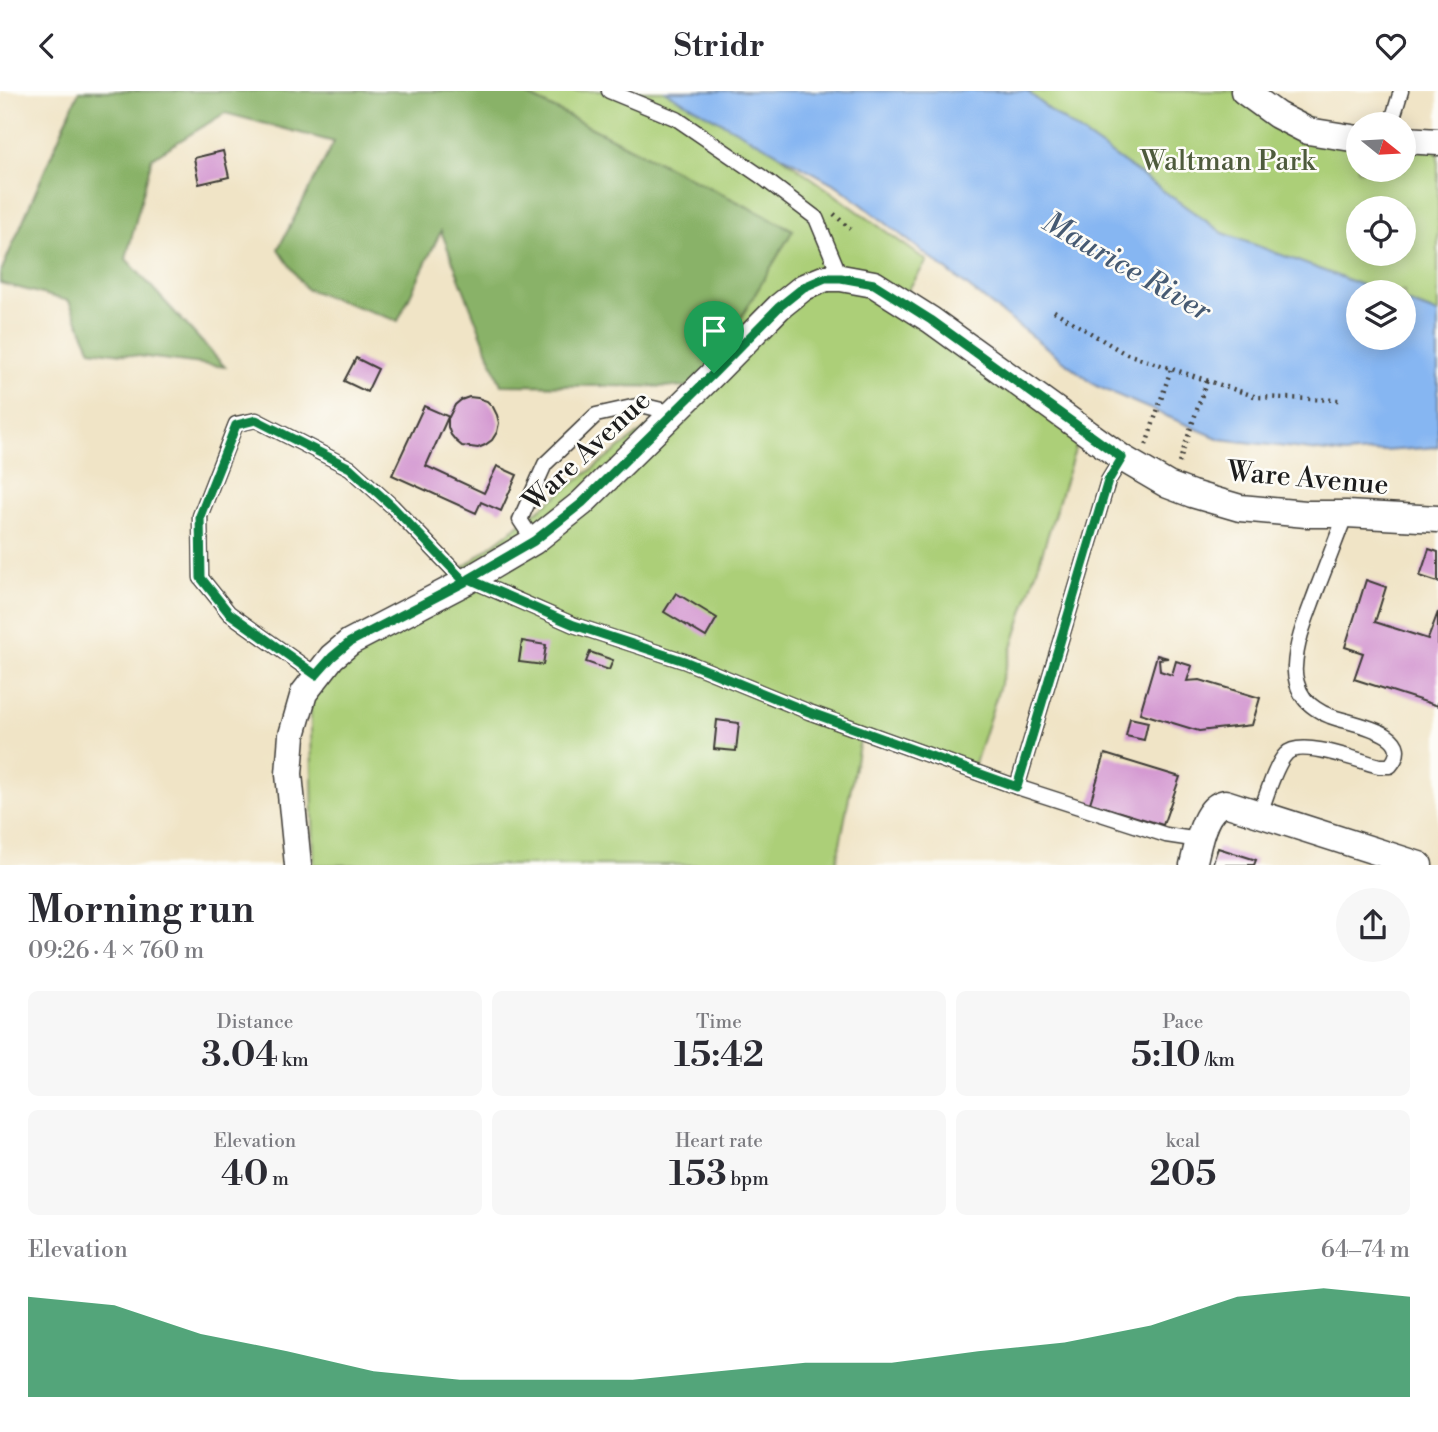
<!DOCTYPE html>
<html lang="en">
<head>
<meta charset="utf-8">
<style>
  :root { --surface:#fff; --page:#f7f7f7; --text:#2b2b33; --muted:#7c7c81; --accent:#0b8043 }
  body { margin:0; font-family:"Libre Bodoni",serif; background:var(--page); color:var(--text); height:100vh; display:flex; flex-direction:column; font-size:26px; white-space:nowrap }
  * { box-sizing:border-box; margin:0 }
  p { font-size:23px; color:var(--muted) }
  .icon { flex:none; width:38px; height:38px; fill:none; stroke:currentColor; stroke-width:2; stroke-linecap:round; stroke-linejoin:round }
  .map { position:relative; height:774px; overflow:hidden }
  .drawer { display:flex; flex-direction:column; background:var(--surface); flex:1 }
  .drawer>* { flex:none }
  .needle { width:46px; rotate:108deg }
  .controls { position:absolute; left:1346px; top:21px; display:grid; gap:14px }
  .controls a { display:grid; place-items:center; width:70px; height:70px; border-radius:50%; background:var(--surface); box-shadow:0 4px 18px #0003; font-size:35px }
  .pin { position:absolute; display:grid; place-items:center; width:60px; height:60px; color:#fff; margin:-72px -30px; border-radius:50% 50% 50% 0; rotate:-45deg; box-shadow:0 0 7px #0007 }
  .pin .icon { rotate:45deg }
  .round { display:grid; place-items:center; flex:none; width:74px; height:74px; border-radius:37px; background:var(--page) }
  .head { display:flex; align-items:center; justify-content:space-between; height:119px; padding:0 28px }
  h1 { font-size:38px; font-weight:600; line-height:52px }
  .stats { display:grid; grid-template-columns:repeat(3,1fr); gap:10px; height:119px; padding:7px 28px }
  .stats div { display:grid; align-content:center; border-radius:10px; background:var(--page); text-align:center }
  .stats b { font-size:35px; font-weight:600 }
  .stats small { font-size:19px; font-weight:400 }
  .stats p { font-size:19px }
  .chart { height:196px; padding:14px 28px }
  .chart p { display:flex; justify-content:space-between }
  .chart svg { width:100%; height:126px; margin-top:7px; fill:var(--accent); opacity:.7 }
  header { display:flex; justify-content:space-between; align-items:center; height:91px; padding:0 28px; background:var(--surface); font-size:32px; font-weight:600 }
  .map>svg:first-child { display:block }
  .green { fill:#accf78; stroke:#64764a; stroke-width:2; fill-rule:evenodd }
  .forest { fill:#89b268; stroke:#526742; stroke-width:2 }
  .water { fill:#86b6f2; stroke:#516987; stroke-width:2 }
  .building { fill:#d499d1 }
  .lines { fill:none; stroke-linecap:round; stroke-linejoin:round }
  .service-casing { stroke:#3c3a36; stroke-width:17 }
  .minor-casing { stroke:#3c3a36; stroke-width:29 }
  .path { stroke:#3c3a36; stroke-width:4.5; stroke-dasharray:2 5; stroke-linecap:butt }
  .service { stroke:#fff; stroke-width:14 }
  .minor { stroke:#fff; stroke-width:26 }
  .route-casing { stroke:#fff; stroke-width:14 }
  .route { stroke:#0b8043; stroke-width:9 }
  .labels { text-anchor:middle; stroke-width:5; stroke-linejoin:round; paint-order:stroke }
  .park-label { font-size:28px; fill:#4e5b3c; stroke:#fdfcf7 }
  .street-label { font-size:28px; fill:#1c1c1c; stroke:#fdfcf7 }
  .water-label { font-size:30px; font-style:italic; fill:#465a72; stroke:#fdfcf7 }
</style>
</head>
<body>
<header><svg class="icon" aria-label="back" viewBox="0 0 24 24"><path d="M15 5l-7 7 7 7"/></svg>Stridr<svg class="icon" aria-label="heart" viewBox="0 0 24 24"><path d="M12 20l-8-8c-3-5 5-10 8-4 3-6 11-1 8 4z"/></svg></header>
<div class="map">
<svg width="1438" height="774" viewBox="0 0 1438 774">
  <rect width="100%" height="100%" fill="#fdfcf7"/>
  <filter id="ink" filterUnits="userSpaceOnUse"><feTurbulence type="fractalNoise" baseFrequency=".0143" numOctaves="2"/><feDisplacementMap in="SourceGraphic" scale="14" xChannelSelector="R" yChannelSelector="G"/><feConvolveMatrix kernelMatrix="1 2 1 2 8 2 1 2 1" color-interpolation-filters="sRGB"/></filter>
  <filter id="wash" filterUnits="userSpaceOnUse"><feTurbulence type="fractalNoise" baseFrequency=".00686" numOctaves="4" result="noise"/><feDisplacementMap in="SourceGraphic" scale="28" xChannelSelector="R" yChannelSelector="G"/><feGaussianBlur stdDeviation="1.57" result="paint"/><feColorMatrix in="noise" values="0 0 0 0 0 0 0 0 0 0 0 0 0 0 0 0 0 1.4 0 .05"/><feComposite in="paint" operator="in"/></filter>
  <g filter="url(#wash)">
    <rect width="100%" height="100%" fill="#f0e4c6"/>
    <!-- green -->
    <g class="green">
      <path d="M519,0H691L927,170L901,210L1081,340L972,682L861,644L836,774H314L310,593L700,296L793,139Z"/>
      <path d="M1027,0H1244L1358,49V79H1404V49H1438V223L1404,210V201H1380L1223,142L1052,21ZM1358,117H1404V163H1358Z"/>
    </g>
    <!-- forest -->
    <path class="forest" d="M79,0H519L793,139L700,296L501,294L441,140L398,230L306,198L278,158L334,51L225,22L152,67L126,168L225,276L91,259L69,210L0,192V183Z"/>
    <!-- water -->
    <path class="water" d="M664,0H1027L1052,21L1223,142L1380,201H1358V247H1404V210L1438,223V356L1344,363L1220,348L1096,295L838,95Z"/>
    <g id="blocks">
      <!-- building -->
      <g class="building">
        <path d="M223,60L229,86L199,93L194,67Z"/>
        <path d="M356,267L378,278L367,301L344,290Z"/>
        <path d="M469,306L478,307L487,310L493,316L497,324L499,332L497,341L492,349L485,354L478,357L462,355L456,350L451,344L448,336V326L426,375L484,402L497,375L517,384L501,420L481,411L476,422L392,384L424,315L449,326L455,314L461,309Z"/>
        <path d="M1429,458L1438,461V491L1420,485Z"/>
        <path d="M1366,489L1386,496L1375,531L1428,548L1438,521V615L1354,588L1363,562L1345,556Z"/>
        <path d="M676,502L717,527L706,546L664,521Z"/>
        <path d="M522,550L546,554L543,574L519,571Z"/>
        <path d="M590,561L613,569L609,579L586,571Z"/>
        <path d="M1157,564L1168,567L1159,568L1160,580L1172,584L1176,570L1192,575L1187,590L1200,589L1260,607L1252,634L1199,640L1140,622Z"/>
        <path d="M1130,627L1148,631L1144,649L1126,645Z"/>
        <path d="M717,629L739,632L736,660L714,658Z"/>
        <path d="M1105,663L1180,686L1163,734L1090,712Z"/>
        <path d="M1218,757L1256,769L1254,774H1212Z"/>
      </g>
    </g>
  </g>
  <g filter="url(#ink)">
    <use href="#blocks" fill-opacity="0" stroke="#3c3a36" stroke-width="2"/>
    <g class="lines">
      <!-- service casing -->
      <g class="service-casing">
        <g id="service">
          <path d="M609,0L677,28L762,86L816,127L841,187"/>
          <path d="M1391,33L1401,0"/>
          <path d="M534,450L520,429L545,373L596,324L641,314L674,322"/>
          <path d="M469,488L574,534L684,570L809,621L1017,696L1108,390L1122,367"/>
          <path d="M316,584L229,522L201,487L200,425L236,333L256,329L350,377L392,415L465,491"/>
          <path d="M1017,696L1166,744L1199,749"/>
          <path d="M1260,722C1266,707 1275,674 1286,663C1300,647 1360,670 1379,675H1390C1419,641 1350,633 1330,625C1321,622 1309,614 1304,607C1298,599 1294,585 1295,576C1296,549 1308,523 1317,498C1327,473 1336,448 1346,423"/>
        </g>
      </g>
      <!-- minor casing -->
      <g class="minor-casing">
        <g id="minor">
          <path d="M1244,0L1277,24L1308,40L1358,48"/>
          <path d="M1404,49L1438,51"/>
          <path d="M298,774L289,683L292,644L304,602L332,566L350,551L465,491L534,450L582,412L714,282L779,216L804,196L826,187H841L874,193L931,229L1122,367L1168,394L1192,403L1240,417L1306,423H1346L1438,428"/>
          <path d="M1193,774C1198,755 1203,716 1225,712L1419,774"/>
        </g>
      </g>
      <!-- path -->
      <g class="path">
        <path d="M834,123L850,138"/>
        <path d="M1054,220L1124,262L1257,306L1339,309"/>
        <path d="M1146,354L1171,278"/>
        <path d="M1179,372L1207,289"/>
      </g>
      <!-- service -->
      <use href="#service" class="service"/>
      <!-- minor -->
      <use href="#minor" class="minor"/>
    </g>
  </g>
  <g class="lines" filter="url(#ink)">
    <!-- route casing -->
    <g class="route-casing">
      <path id="route" d="M714,282L582,412L534,450L469,488L465,491L350,551L332,566L316,584L229,522L201,487L200,425L236,334L256,329L350,377L392,415L465,491L469,488L574,534L684,570L809,621L1017,696L1108,390L1122,367L931,229L874,193L841,187H825L804,196L779,216L714,282"/>
    </g>
    <!-- route -->
    <use href="#route" class="route"/>
  </g>
  <g class="labels">
    <!-- park labels -->
    <g class="park-label">
      <text x="1228" y="79">Waltman Park</text>
    </g>
    <!-- street labels -->
    <g class="street-label">
      <text transform="translate(586 359) rotate(-43)" y="10">Ware Avenue</text>
      <text transform="translate(1308 386) rotate(5)" y="10">Ware Avenue</text>
    </g>
    <!-- water labels -->
    <g class="water-label">
      <text transform="translate(1127 175) rotate(30)" y="10">Maurice River</text>
    </g>
  </g>
</svg>
<div class="controls">
<a><svg class="needle" viewBox="-14 -14 28 28"><path d="M0-13l5 13h-10z" fill="#e53935"/><path d="M0 13l5-13h-10z" fill="#7c7c81"/></svg></a>
<a><svg class="icon" aria-label="locate" viewBox="0 0 24 24"><circle cx="12" cy="12" r="6"/><path d="M12 2v4M12 18v4M2 12h4M18 12h4"/></svg></a>
<a><svg class="icon" aria-label="layers" viewBox="0 0 24 24"><path d="M12 4l9 5-9 5-9-5zM3 14l9 5 9-5"/></svg></a>
</div>
<div class="pin" style="left:714px;top:282px;background:#1e9e55"><svg class="icon" aria-label="arrive" viewBox="0 0 24 24"><path d="M6 21V4h12l-3 4 3 4H6"/></svg></div>
</div>
<section class="drawer">
<div class="head"><div><h1>Morning run</h1><p>09:26 · 4 × 760 m</p></div><a class="round"><svg class="icon" aria-label="share" viewBox="0 0 24 24"><path d="M12 15V3M7 8l5-5 5 5M5 13v7h14v-7"/></svg></a></div>
<div class="stats">
<div><p>Distance</p><b>3.04<small> km</small></b></div>
<div><p>Time</p><b>15:42</b></div>
<div><p>Pace</p><b>5:10<small> /km</small></b></div>
</div>
<div class="stats">
<div><p>Elevation</p><b>40<small> m</small></b></div>
<div><p>Heart rate</p><b>153<small> bpm</small></b></div>
<div><p>kcal</p><b>205</b></div>
</div>
<div class="chart"><p><span>Elevation</span>64–74 m</p>
<svg viewBox="0 0 160 44" preserveAspectRatio="none"><path d="M0 44V9L10 12L20 22L30 28L40 35L50 38L60 38L70 38L80 35L90 32L100 32L110 28L120 25L130 19L140 9L150 6L160 9V44z"/></svg>
</div>
</section>
</body>
</html>
